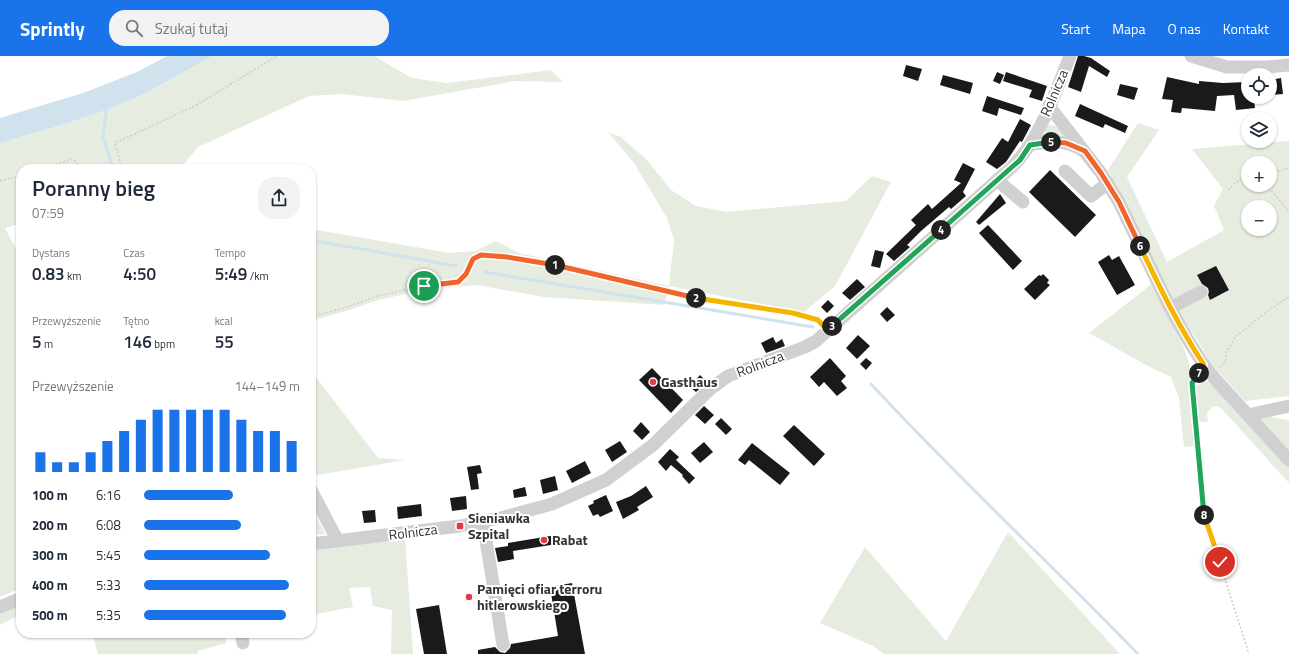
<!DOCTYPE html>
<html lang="pl">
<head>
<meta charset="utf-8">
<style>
  :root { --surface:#fff; --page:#f2f2f3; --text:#1f2937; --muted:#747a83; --accent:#1a73e8 }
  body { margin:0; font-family:"Titillium Web",sans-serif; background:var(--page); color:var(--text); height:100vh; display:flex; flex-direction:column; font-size:15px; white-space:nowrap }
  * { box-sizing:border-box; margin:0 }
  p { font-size:13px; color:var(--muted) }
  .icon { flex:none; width:22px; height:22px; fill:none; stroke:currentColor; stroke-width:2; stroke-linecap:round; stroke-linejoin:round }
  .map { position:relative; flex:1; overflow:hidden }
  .panel { position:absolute; left:16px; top:108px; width:300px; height:474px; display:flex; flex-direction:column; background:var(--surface); border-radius:16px; box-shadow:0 1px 3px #0004 }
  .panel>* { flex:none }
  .controls { position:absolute; left:1241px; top:12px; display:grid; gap:8px }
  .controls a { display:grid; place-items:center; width:36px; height:36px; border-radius:50%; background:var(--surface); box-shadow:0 1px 3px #0004; font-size:20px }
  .pin { position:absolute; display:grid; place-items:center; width:34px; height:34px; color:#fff; margin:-17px; border:2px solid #fff; border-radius:50%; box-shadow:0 1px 4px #0007 }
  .km { position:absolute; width:20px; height:20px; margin:-10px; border-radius:50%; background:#222; color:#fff; font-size:11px; line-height:20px; text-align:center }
  .round { display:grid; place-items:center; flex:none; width:42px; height:42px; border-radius:16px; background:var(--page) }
  .head { display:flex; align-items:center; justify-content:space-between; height:68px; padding:0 16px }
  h1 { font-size:22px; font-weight:600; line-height:30px }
  .metrics { display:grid; grid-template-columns:repeat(3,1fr); gap:6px; height:68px; padding:4px 16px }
  .metrics div { display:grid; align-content:center }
  .metrics b { font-size:17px; font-weight:600 }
  .metrics small { font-size:11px; font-weight:400 }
  .metrics p { font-size:11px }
  .chart { height:112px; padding:8px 16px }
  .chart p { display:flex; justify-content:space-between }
  .chart svg { width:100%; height:72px; margin-top:4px; stroke:var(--accent); stroke-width:6 }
  ul { padding:0 16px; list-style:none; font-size:13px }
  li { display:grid; grid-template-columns:64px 48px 1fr; align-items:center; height:30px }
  li i { height:10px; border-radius:5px; background:var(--accent) }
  header { display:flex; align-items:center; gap:24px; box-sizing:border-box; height:56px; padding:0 20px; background:var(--accent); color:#fff }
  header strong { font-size:19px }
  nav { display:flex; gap:22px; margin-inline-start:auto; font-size:14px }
  .search { width:280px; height:36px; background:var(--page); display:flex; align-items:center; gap:10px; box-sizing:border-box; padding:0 14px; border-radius:16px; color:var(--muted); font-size:15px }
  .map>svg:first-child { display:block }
  .green { fill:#e6ecdf; fill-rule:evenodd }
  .water { fill:#cfe2ee }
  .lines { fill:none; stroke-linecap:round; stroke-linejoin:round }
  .stream { stroke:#cfe2ee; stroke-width:3 }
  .building { fill:#1a1a1a }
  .path { stroke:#cdcdcd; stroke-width:1.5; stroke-dasharray:2 2; stroke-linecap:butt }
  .minor { stroke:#d0d0d0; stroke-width:13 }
  .split-1-casing { stroke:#fff; stroke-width:8 }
  .split-2-casing { stroke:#fff; stroke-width:8 }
  .split-3-casing { stroke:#fff; stroke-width:8 }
  .split-4-casing { stroke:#fff; stroke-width:8 }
  .split-5-casing { stroke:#fff; stroke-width:8 }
  .split-6-casing { stroke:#fff; stroke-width:8 }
  .split-7-casing { stroke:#fff; stroke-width:8 }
  .split-8-casing { stroke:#fff; stroke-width:8 }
  .split-9-casing { stroke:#fff; stroke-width:8 }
  .split-1 { stroke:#f0652b; stroke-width:5 }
  .split-2 { stroke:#f0652b; stroke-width:5 }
  .split-3 { stroke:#f5b400; stroke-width:5 }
  .split-4 { stroke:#22a559; stroke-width:5 }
  .split-5 { stroke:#22a559; stroke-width:5 }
  .split-6 { stroke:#f0652b; stroke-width:5 }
  .split-7 { stroke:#f5b400; stroke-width:5 }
  .split-8 { stroke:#22a559; stroke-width:5 }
  .split-9 { stroke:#f5b400; stroke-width:5 }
  .poi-dot { fill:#e63946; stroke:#fff; stroke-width:1.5 }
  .labels { text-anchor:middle; stroke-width:4; stroke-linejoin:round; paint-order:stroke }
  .street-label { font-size:14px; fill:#333; stroke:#fff }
  .poi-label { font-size:14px; font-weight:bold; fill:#333; stroke:#fff; text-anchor:start }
</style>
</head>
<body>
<header>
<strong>Sprintly</strong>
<div class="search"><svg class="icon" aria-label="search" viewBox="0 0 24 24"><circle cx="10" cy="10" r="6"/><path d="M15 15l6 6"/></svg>Szukaj tutaj</div>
<nav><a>Start</a><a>Mapa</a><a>O nas</a><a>Kontakt</a></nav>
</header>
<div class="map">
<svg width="1289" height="598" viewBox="0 0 1289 598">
  <rect width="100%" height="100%" fill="#fff"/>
  <!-- green -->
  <g class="green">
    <path d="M212,0H374L412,22L447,27L551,14L563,26L515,25L403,45L342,38L309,40L198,91L184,108L161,109L158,113H21V167L5,172L21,202V532L0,541V87C44,74 89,62 131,44C159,31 185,15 212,0Z"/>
    <path d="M1138,67L1159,74L1127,121L1167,206L1224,174L1214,150L1223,133L1192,93L1289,85V340L1245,345L1210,306L1197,283L1178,257L1108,114ZM1248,107H1270V129H1248ZM1248,151H1270V173H1248Z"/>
    <path d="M1052,69L1057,71L1070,82C1060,82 1050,83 1045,75L1047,70Z"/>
    <path d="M608,76L621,81L647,104L671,134L696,150L727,156L846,145L872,120L891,126L835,230L804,256L669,230L664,249L544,241L477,229L424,234L378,244L349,254L311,265V173L450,197L475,195L496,185L519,197L669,230L674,183L667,162L634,107Z"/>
    <path d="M1153,227L1185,295L1189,307L1194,390L1184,391L1179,342L1171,321L1146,309L1089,277Z"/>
    <path d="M311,315L378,402L405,404L312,420L311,418Z"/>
    <path d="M1205,325L1211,326L1289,409V427L1222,353L1217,350L1212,351L1207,357L1208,366H1197L1196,331L1201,327Z"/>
    <path d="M1266,360L1289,364V394L1261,364Z"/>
    <path d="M311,448L325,478L311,479Z"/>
    <path d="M1008,476L1120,598H884L873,590L820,567L865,491L946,585Z"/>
    <path d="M405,481L413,598H391L392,554L373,550L370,531L349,532L353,551L311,559V492Z"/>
    <path d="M21,547V558L0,569V556Z"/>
    <path d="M92,577H225L226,587L198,595V598H98Z"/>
  </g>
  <!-- water -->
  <path class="water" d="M167,0H212C185,15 159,31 131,44C89,62 44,74 0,87V62L83,37L137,16Z"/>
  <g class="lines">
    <!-- stream -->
    <g class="stream">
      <path d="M105,50L106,58L103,80L113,113"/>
      <path d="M311,184L456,210"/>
      <path d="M485,216L813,271"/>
      <path d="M871,328C957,421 1050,507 1138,598"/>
    </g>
  </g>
  <!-- building -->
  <g class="building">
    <path d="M1078,0H1084L1091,2L1110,15L1107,21L1089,10L1081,36L1068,31Z"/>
    <path d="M906,9L922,13L918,25L903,20Z"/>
    <path d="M997,16L1004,19L1000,28L993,25Z"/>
    <path d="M1006,16L1047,30L1042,45L1029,41L1032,34L1003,25Z"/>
    <path d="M943,19L973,27L970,38L940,29Z"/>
    <path d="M1167,21L1199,28V25L1223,27L1247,26L1249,44L1254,43L1255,52L1236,54L1234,39L1217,40L1215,55L1182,52L1181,57L1171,56L1173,44L1162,43Z"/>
    <path d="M1281,22L1283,38L1270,39V24Z"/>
    <path d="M1120,28L1138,32L1134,44L1117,39Z"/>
    <path d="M987,40L1024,52L1021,59L999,52L997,60L982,55Z"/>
    <path d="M1080,48L1128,70L1125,77L1105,68L1103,72L1075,60Z"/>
    <path d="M1020,63L1031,69L1022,86L1020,85L1006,106L997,113L986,106L1002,82L1008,86Z"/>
    <path d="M963,107L975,113L963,136L966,140L951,153L949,151L921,175L907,189L910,191L894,205L886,198L916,169L911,164L928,148L932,153L961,127L954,124Z"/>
    <path d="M1050,114L1096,159L1075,181L1029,136Z"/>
    <path d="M1000,138L1006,147L979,169L976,166Z"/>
    <path d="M988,169L1022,205L1013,214L979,177Z"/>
    <path d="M875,194L884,196L880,212L871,210Z"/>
    <path d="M1109,199L1112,204L1119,200L1135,229L1117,239L1098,206Z"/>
    <path d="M1216,210L1229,234L1210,244L1208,239L1209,236L1208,232L1202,228L1197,219Z"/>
    <path d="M1043,218L1049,224L1047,227L1050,229L1035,244L1024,233L1039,219L1041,220Z"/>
    <path d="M857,223L865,231L850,244L842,237Z"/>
    <path d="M828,244L834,250L827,257L821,251Z"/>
    <path d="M887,251L895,259L887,266L880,258Z"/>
    <path d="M858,279L870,290L857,303L846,292Z"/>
    <path d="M773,281L776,287L782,283L785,290L766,297L761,287Z"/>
    <path d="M830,302L846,320L841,325L847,332L837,340L824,326L819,331L810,321Z"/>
    <path d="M866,302L872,307L866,314L860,308Z"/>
    <path d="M652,312L683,344L671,357L639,324Z"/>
    <path d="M700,319L707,326L696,336L690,331Z"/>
    <path d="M704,350L714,359L705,368L695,359Z"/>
    <path d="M721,362L732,373L726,379L715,368Z"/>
    <path d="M641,366L650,376L642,384L633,375Z"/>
    <path d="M794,369L825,398L814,410L783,380Z"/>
    <path d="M620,385L627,396L612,406L605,394Z"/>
    <path d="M704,386L713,396L700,407L691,397Z"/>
    <path d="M752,387L790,417L780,429L749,404L745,409L738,404Z"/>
    <path d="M670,393L679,401L676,404L695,422L689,428L682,420L683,419L671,409L666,415L658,406Z"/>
    <path d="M585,405L591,417L572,427L566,415Z"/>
    <path d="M480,409L482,417L477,418L479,433L471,434L467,411Z"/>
    <path d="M555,420L558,434L543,438L540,424Z"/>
    <path d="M646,430L653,441L637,451L639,454L623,463L616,446L631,440Z"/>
    <path d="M525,431L527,440L514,442L513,434Z"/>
    <path d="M606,439L613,455L600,461L598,458L593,460L588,450L594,447L593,445Z"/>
    <path d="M466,440L467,453L452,455L450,442Z"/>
    <path d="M421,448L422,460L398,463L397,451Z"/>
    <path d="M375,454L376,466L364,467L362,455Z"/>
    <path d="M556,479L557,488L513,495L514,503L498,506L495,492L508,490V487Z"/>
    <path d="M572,527L585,598H478V594L495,591L500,596L505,597L510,592L511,588L558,580L550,531Z"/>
    <path d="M439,549L447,598H424L416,553Z"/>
  </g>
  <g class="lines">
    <!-- path -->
    <g class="path">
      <path d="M40,113L73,103L82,113"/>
      <path d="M122,113L115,87L195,50L277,0"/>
      <path d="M1270,117L1289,112"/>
      <path d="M0,125L21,119"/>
      <path d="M1266,129L1289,155"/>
      <path d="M1228,134L1235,127L1248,120"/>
      <path d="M311,261L347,251L377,240L424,230L458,226L466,218L473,203L481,199L507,201L545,207L682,240L793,257L818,264L820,267"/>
      <path d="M1220,311L1225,307L1226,297L1235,281L1270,253L1289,241"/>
      <path d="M1198,319L1192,327L1205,461L1249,598"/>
      <path d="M472,540L484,538"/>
    </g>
    <!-- minor -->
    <g class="minor">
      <path d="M1191,0L1227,11H1267L1289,9"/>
      <path d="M1049,50L1101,117L1119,146L1170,252L1188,284L1204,309L1216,324L1289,404"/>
      <path d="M1030,89C1050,85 1063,83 1082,94"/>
      <path d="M1065,115L1091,140L1108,127"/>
      <path d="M997,124L1023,146"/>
      <path d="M1170,252L1201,236"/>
      <path d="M1248,359L1289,350"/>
      <path d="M311,434L338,485"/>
      <path d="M483,466L503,589"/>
      <path d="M311,488L460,470L504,461L552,448L606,424L653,389L709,334L728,320L805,291L816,285L1012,111C1040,83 1055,37 1070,0"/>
      <path d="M0,551L21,542"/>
      <path d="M241,577L243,587"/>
    </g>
  </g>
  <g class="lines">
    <!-- split-1 casing -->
    <g class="split-1-casing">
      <path id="split-1" d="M424,230L458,226L466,218L473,203L481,199L507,201L555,209"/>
    </g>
    <!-- split-2 casing -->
    <g class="split-2-casing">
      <path id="split-2" d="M555,209L696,242"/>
    </g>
    <!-- split-3 casing -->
    <g class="split-3-casing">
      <path id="split-3" d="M696,242L793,257L818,264L827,274L832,270"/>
    </g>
    <!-- split-4 casing -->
    <g class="split-4-casing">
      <path id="split-4" d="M832,270L941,174"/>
    </g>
    <!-- split-5 casing -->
    <g class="split-5-casing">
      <path id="split-5" d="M941,174L1012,111L1020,104L1030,89L1051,86"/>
    </g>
    <!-- split-6 casing -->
    <g class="split-6-casing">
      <path id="split-6" d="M1051,86L1066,87L1085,95L1101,117L1119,146L1140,190"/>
    </g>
    <!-- split-7 casing -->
    <g class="split-7-casing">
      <path id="split-7" d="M1140,190C1159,230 1179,271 1204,309L1199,317"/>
    </g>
    <!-- split-8 casing -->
    <g class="split-8-casing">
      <path id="split-8" d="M1199,317L1192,327L1204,459"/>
    </g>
    <!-- split-9 casing -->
    <g class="split-9-casing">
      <path id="split-9" d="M1204,459L1220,506"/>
    </g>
    <!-- split-1 -->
    <use href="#split-1" class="split-1"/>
    <!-- split-2 -->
    <use href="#split-2" class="split-2"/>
    <!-- split-3 -->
    <use href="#split-3" class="split-3"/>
    <!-- split-4 -->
    <use href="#split-4" class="split-4"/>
    <!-- split-5 -->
    <use href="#split-5" class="split-5"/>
    <!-- split-6 -->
    <use href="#split-6" class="split-6"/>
    <!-- split-7 -->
    <use href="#split-7" class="split-7"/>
    <!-- split-8 -->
    <use href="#split-8" class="split-8"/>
    <!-- split-9 -->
    <use href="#split-9" class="split-9"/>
  </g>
  <!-- markers -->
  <g class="poi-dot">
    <circle cx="653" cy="326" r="4"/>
    <rect x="456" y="466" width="8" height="8" rx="2"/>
    <circle cx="544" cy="484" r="4"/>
    <circle cx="469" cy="541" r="4"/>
  </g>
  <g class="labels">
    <!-- street labels -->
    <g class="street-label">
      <text transform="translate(1054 37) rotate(-67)" y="5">Rolnicza</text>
      <text transform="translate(760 308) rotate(-21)" y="5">Rolnicza</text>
      <text transform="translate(413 476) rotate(-7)" y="5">Rolnicza</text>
    </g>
    <!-- poi labels -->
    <g class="poi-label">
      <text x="661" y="331">Gasthaus</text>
      <text x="468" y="467">Sieniawka<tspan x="468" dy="16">Szpital</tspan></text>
      <text x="552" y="489">Rabat</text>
      <text x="477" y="538">Pamięci ofiar terroru<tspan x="477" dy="16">hitlerowskiego</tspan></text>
    </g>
  </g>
</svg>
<div class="controls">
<a><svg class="icon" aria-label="locate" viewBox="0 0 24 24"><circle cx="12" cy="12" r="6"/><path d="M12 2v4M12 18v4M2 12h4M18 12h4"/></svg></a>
<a><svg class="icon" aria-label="layers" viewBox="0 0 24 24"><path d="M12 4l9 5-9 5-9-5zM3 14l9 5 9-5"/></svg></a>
<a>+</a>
<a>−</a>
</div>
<div class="pin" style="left:424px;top:230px;background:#1e9e55"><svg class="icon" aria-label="arrive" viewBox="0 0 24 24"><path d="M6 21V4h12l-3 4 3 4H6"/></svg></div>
<div class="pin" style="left:1220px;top:506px;background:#d93025"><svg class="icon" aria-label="check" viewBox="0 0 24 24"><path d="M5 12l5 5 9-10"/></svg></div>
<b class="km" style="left:555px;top:209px">1</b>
<b class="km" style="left:696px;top:242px">2</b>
<b class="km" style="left:832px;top:270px">3</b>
<b class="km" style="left:941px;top:174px">4</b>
<b class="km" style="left:1051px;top:86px">5</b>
<b class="km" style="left:1140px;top:190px">6</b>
<b class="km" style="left:1199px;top:317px">7</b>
<b class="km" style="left:1204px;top:459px">8</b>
<section class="panel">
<div class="head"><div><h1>Poranny bieg</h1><p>07:59</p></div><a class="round"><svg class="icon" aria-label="share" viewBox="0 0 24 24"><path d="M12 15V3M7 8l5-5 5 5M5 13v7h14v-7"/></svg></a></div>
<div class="metrics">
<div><p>Dystans</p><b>0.83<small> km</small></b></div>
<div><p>Czas</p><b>4:50</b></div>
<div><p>Tempo</p><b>5:49<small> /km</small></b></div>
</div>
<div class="metrics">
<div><p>Przewyższenie</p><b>5<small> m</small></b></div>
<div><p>Tętno</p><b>146<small> bpm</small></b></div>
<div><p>kcal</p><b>55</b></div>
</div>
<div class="chart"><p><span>Przewyższenie</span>144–149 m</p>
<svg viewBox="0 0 160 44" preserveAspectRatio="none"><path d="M5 44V32M15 44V38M25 44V38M35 44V32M45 44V25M55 44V19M65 44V12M75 44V6M85 44V6M95 44V6M105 44V6M115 44V6M125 44V12M135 44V19M145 44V19M155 44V25"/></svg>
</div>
<ul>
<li><b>100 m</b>6:16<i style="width:57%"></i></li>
<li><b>200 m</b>6:08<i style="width:62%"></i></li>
<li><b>300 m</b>5:45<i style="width:81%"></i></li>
<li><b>400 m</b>5:33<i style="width:93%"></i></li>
<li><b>500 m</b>5:35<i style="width:91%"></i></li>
</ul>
</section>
</div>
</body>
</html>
